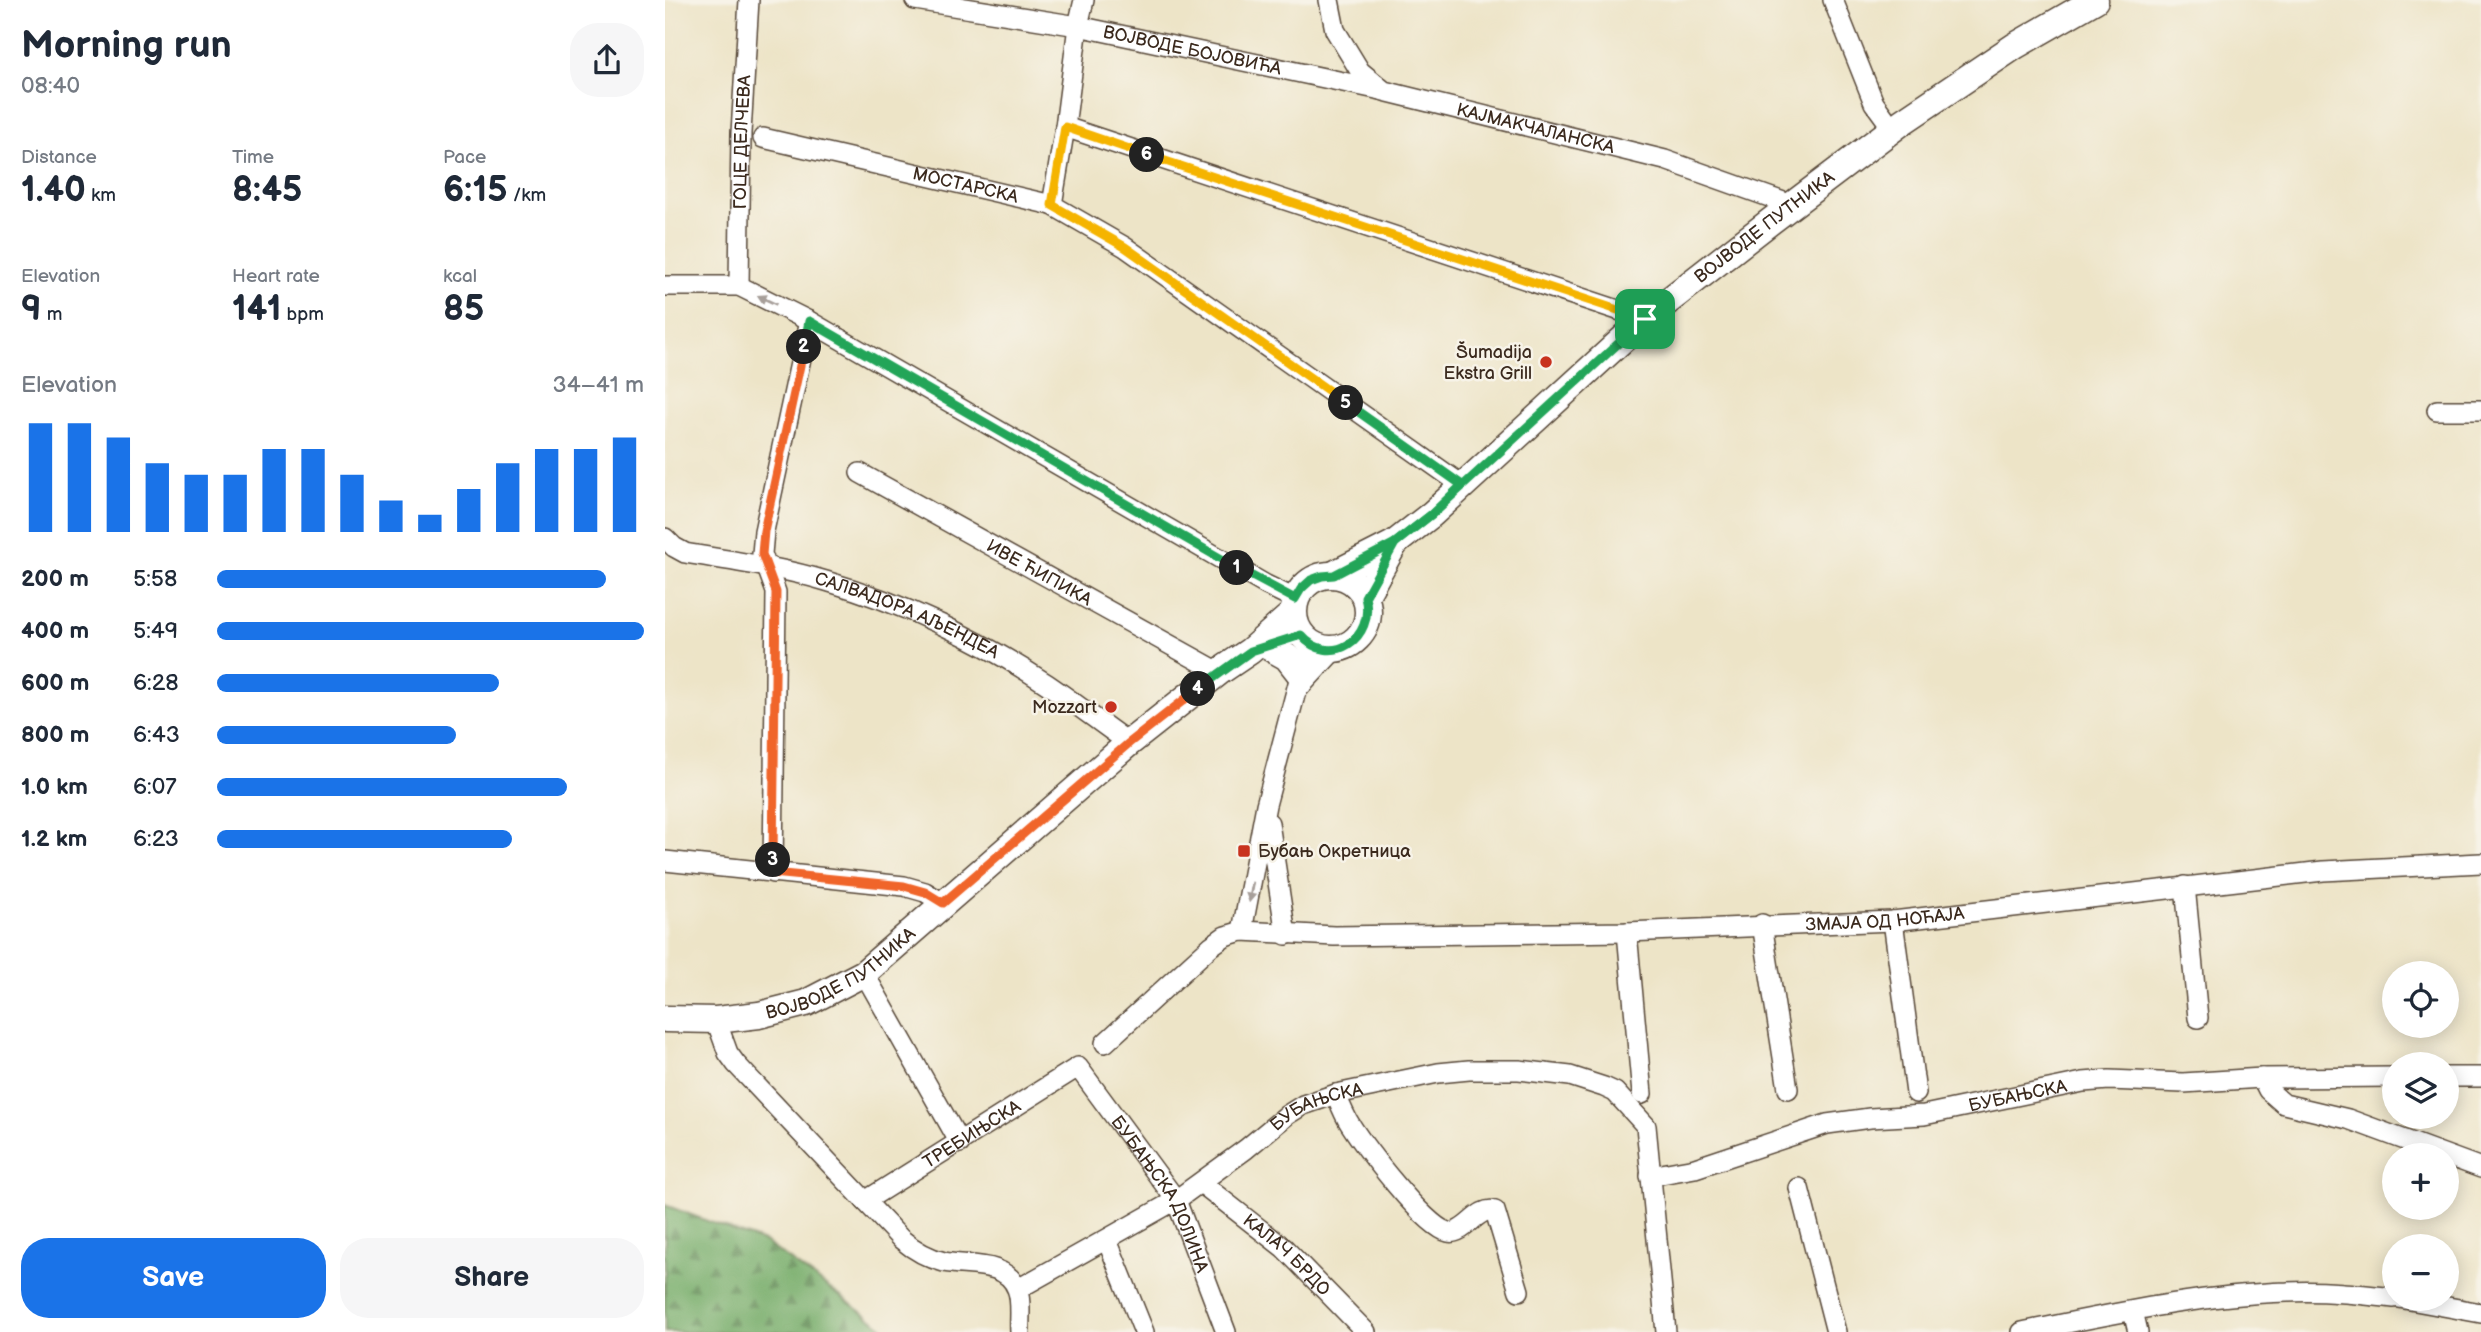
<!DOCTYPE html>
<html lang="en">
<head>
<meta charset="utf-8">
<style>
  :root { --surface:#fff; --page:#f6f6f7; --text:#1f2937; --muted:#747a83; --accent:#1a73e8 }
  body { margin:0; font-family:"Balsamiq Sans",sans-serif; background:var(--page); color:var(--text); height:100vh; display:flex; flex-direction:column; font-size:26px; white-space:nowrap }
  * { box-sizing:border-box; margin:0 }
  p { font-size:23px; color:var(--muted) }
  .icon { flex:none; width:38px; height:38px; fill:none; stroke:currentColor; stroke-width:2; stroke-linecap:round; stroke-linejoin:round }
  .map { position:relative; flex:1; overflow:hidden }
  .drawer { display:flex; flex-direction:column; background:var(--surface); width:665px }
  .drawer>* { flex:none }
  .controls { position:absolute; left:1717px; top:961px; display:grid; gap:14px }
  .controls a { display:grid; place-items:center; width:77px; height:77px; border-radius:50%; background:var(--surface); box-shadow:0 4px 18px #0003; font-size:35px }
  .pin { position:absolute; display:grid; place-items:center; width:60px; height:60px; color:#fff; margin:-30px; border-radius:14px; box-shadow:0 4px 10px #0006 }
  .km { position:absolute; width:35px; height:35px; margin:-18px; border-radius:50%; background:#222; color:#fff; font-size:19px; line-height:35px; text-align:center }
  .round { display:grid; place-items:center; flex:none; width:74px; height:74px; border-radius:28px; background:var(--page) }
  .headline { display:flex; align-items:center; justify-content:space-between; height:119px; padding:0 21px }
  h1 { font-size:38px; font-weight:700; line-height:52px }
  .metrics { display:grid; grid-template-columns:repeat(3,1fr); gap:10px; height:119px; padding:7px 21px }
  .metrics div { display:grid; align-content:center }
  .metrics b { font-size:35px; font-weight:700 }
  .metrics small { font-size:19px; font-weight:400 }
  .metrics p { font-size:19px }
  .chart { height:196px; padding:14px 21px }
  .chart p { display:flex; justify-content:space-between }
  .chart svg { width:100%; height:126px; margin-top:7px; stroke:var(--accent); stroke-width:6 }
  .primary-button { display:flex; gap:14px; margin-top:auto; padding:14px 21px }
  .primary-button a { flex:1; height:80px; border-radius:28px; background:var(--accent); color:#fff; font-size:28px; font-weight:700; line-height:80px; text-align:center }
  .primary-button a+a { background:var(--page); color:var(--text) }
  ul { padding:0 21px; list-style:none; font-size:23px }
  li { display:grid; grid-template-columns:112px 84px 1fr; align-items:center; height:52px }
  li i { height:18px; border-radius:9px; background:var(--accent) }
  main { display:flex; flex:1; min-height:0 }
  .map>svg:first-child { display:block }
  .forest { fill:url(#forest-firs); stroke:#5a6c45; stroke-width:2 }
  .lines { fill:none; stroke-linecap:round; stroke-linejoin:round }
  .street-casing { stroke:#564637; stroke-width:22 }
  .secondary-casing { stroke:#564637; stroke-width:29 }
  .street { stroke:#fff; stroke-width:19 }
  .secondary { stroke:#fff; stroke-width:26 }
  .oneway { fill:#a79f9a }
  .split-1-casing { stroke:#fff; stroke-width:14 }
  .split-2-casing { stroke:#fff; stroke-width:14 }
  .split-3-casing { stroke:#fff; stroke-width:14 }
  .split-4-casing { stroke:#fff; stroke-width:14 }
  .split-5-casing { stroke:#fff; stroke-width:14 }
  .split-6-casing { stroke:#fff; stroke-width:14 }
  .split-7-casing { stroke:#fff; stroke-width:14 }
  .split-1 { stroke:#22a559; stroke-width:9 }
  .split-2 { stroke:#22a559; stroke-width:9 }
  .split-3 { stroke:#f0652b; stroke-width:9 }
  .split-4 { stroke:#f0652b; stroke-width:9 }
  .split-5 { stroke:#22a559; stroke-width:9 }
  .split-6 { stroke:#f5b400; stroke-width:9 }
  .split-7 { stroke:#f5b400; stroke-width:9 }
  .poi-dot { fill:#c8321e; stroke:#f7f3e8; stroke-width:2.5 }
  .labels { text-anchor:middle; stroke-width:5; stroke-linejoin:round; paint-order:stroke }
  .street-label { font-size:18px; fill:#3b2a1e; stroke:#f7f3e8 }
  .poi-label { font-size:18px; fill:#3b2a1e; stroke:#f7f3e8; text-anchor:end }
</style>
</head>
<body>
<main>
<section class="drawer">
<div class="headline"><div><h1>Morning run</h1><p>08:40</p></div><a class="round"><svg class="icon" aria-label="share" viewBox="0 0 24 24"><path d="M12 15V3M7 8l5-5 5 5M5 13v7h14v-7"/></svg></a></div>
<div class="metrics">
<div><p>Distance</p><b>1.40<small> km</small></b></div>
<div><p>Time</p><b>8:45</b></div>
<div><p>Pace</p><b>6:15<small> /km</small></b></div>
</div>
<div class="metrics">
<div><p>Elevation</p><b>9<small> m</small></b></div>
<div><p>Heart rate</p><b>141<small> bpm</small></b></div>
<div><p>kcal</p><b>85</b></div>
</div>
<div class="chart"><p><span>Elevation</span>34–41 m</p>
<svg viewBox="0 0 160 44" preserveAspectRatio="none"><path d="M5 44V6M15 44V6M25 44V11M35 44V20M45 44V24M55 44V24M65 44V15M75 44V15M85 44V24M95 44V33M105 44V38M115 44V29M125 44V20M135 44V15M145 44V15M155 44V11"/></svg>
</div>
<ul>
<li><b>200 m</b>5:58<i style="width:91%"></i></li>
<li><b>400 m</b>5:49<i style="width:100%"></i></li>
<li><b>600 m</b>6:28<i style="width:66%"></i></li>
<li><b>800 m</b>6:43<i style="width:56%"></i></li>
<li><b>1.0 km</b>6:07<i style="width:82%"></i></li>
<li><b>1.2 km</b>6:23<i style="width:69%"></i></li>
</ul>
<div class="primary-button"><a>Save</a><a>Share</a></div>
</section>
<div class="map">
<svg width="1816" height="1332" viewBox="0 0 1816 1332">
  <defs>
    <pattern id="forest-firs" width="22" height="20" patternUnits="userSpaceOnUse" patternTransform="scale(1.75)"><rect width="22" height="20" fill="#78ae6c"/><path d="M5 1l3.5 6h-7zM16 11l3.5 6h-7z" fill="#648e58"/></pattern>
  </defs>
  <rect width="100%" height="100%" fill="#f7f3e8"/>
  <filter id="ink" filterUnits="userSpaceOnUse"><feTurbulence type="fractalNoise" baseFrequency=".0143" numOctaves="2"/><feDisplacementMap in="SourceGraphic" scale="14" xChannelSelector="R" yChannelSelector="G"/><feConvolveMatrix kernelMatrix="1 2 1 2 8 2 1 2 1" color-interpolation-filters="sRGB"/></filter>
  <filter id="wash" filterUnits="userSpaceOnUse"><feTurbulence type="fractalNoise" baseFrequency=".00686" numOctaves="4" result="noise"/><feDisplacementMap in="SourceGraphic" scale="28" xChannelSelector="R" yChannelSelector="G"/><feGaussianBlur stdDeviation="1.57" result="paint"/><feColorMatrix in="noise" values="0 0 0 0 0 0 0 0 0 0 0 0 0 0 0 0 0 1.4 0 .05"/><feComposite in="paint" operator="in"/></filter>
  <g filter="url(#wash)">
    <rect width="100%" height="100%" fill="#ede4c7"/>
    <!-- forest -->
    <path class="forest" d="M0,1205L101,1243L225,1332H0Z"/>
  </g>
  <g filter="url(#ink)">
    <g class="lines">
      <!-- street casing -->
      <g class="street-casing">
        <g id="street">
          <path id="s1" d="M250,0L413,26L716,90"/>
          <path id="s2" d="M664,0L670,30L695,71L719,91L1000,160L1127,205"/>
          <path d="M1168,0L1209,103L1228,129"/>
          <path d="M400,127L980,319"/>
          <path id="s3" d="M98,138L387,205L460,247L797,485"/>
          <path d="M387,205L400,127L413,26L419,0"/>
          <path d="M0,286H74L144,321L601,585L630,599"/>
          <path id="s4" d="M74,286L76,133L84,0"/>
          <path d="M1772,410H1816"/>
          <path id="s5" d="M195,473L554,672"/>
          <path id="s6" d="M0,538L9,547L20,553C67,561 115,567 161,581C238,603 316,640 382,684C410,703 437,724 464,743"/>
          <path d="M634,688L670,649"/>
          <path d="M604,823L621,935"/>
          <path d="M0,861L239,886L260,892L278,903"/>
          <path d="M108,873L111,592L97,554L99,531L144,321"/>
          <path d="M1520,886L1533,1018"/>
          <path d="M1228,921L1251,1093"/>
          <path d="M1097,924L1123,1089"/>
          <path d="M577,931L601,805L644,642"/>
          <path d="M962,932L977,1094"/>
          <path d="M199,973L295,1143"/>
          <path d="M51,1020L63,1053L71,1064L236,1239C249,1250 263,1258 279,1262C302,1267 341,1260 352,1289C357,1300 354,1319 355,1332"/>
          <path id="s7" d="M440,1043L546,946L560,936L577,931L669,936L962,932L1228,921L1658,871L1816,863"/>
          <path d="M1782,1077H1816"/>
          <path d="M1597,1078L1603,1090L1619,1104L1683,1119L1816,1168"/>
          <path d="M671,1094C675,1104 679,1115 685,1124C699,1146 760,1227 783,1232C800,1236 813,1205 830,1211L854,1291"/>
          <path id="s8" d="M985,1176L1030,1168L1162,1124L1205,1118L1259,1115L1418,1082L1444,1080L1518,1083L1597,1078L1729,1077"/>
          <path id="s9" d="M536,1183L619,1248L701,1332"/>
          <path d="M1134,1188L1171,1332"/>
          <path id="s10" d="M200,1201L413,1067L511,1200L561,1332"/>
          <path d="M442,1240L479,1332"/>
          <path id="s11" d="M353,1289L511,1200L581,1149L622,1115L638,1105L671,1094L773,1073L804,1070H854L905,1076L939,1087L950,1092L981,1126L1001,1332"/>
          <path d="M1734,1298L1816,1313"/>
          <path d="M1468,1311L1473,1332"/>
          <path d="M1357,1332C1444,1315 1532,1295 1622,1292C1657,1290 1694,1294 1729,1298"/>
        </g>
      </g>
      <!-- secondary casing -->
      <g class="secondary-casing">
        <g id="secondary">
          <path id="s12" d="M669,574L730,543L767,514L980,319L1106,221L1237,122L1350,46L1430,0"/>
          <circle cx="666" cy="612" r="37"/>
          <path d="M700,597L730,543"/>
          <path d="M602,646L622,657L636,675"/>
          <path id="s13" d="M0,1019L51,1020L94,1015L141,1003L199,973L464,743L554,672L585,651L628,613"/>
        </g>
      </g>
      <!-- street -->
      <use href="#street" class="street"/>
      <!-- secondary -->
      <use href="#secondary" class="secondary"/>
    </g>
    <!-- one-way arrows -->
    <defs><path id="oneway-solid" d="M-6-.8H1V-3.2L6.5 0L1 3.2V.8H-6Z" transform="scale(1.75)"/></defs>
    <g class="oneway">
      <use href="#oneway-solid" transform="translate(102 300) rotate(-154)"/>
      <use href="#oneway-solid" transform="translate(586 892) rotate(100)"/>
    </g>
  </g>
  <g class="lines" filter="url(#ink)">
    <!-- split-1 casing -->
    <g class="split-1-casing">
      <path id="split-1" d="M572,568L630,599L636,589L646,580L657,576L669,575L730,543L767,514L980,319"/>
    </g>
    <!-- split-2 casing -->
    <g class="split-2-casing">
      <path id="split-2" d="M139,347L144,321L572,568"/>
    </g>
    <!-- split-3 casing -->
    <g class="split-3-casing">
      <path id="split-3" d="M108,860L111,592L97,554L99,531L139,347"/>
    </g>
    <!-- split-4 casing -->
    <g class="split-4-casing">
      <path id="split-4" d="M108,860V873L239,886L260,892L278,903L464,743L533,689"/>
    </g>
    <!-- split-5 casing -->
    <g class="split-5-casing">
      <path id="split-5" d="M533,689L586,651L636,635C665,669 711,639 700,597L730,543L767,514L797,485L681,403"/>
    </g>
    <!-- split-6 casing -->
    <g class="split-6-casing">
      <path id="split-6" d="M482,155L400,127L387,205L460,247L681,403"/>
    </g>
    <!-- split-7 casing -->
    <g class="split-7-casing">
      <path id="split-7" d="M482,155L980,319"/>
    </g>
    <!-- split-1 -->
    <use href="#split-1" class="split-1"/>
    <!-- split-2 -->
    <use href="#split-2" class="split-2"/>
    <!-- split-3 -->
    <use href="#split-3" class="split-3"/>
    <!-- split-4 -->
    <use href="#split-4" class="split-4"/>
    <!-- split-5 -->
    <use href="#split-5" class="split-5"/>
    <!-- split-6 -->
    <use href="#split-6" class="split-6"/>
    <!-- split-7 -->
    <use href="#split-7" class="split-7"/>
  </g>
  <!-- markers -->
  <g class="poi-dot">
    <circle cx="881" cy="362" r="7"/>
    <circle cx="446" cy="707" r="7"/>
    <rect x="572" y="844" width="14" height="14" rx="3.5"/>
  </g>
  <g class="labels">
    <!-- street labels -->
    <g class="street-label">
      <text dy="6" stroke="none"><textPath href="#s1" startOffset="282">ВОЈВОДЕ БОЈОВИЋА</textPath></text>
      <text dy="6" stroke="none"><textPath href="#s2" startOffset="266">КАЈМАКЧАЛАНСКА</textPath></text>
      <text dy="6" stroke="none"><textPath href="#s4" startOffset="144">ГОЦЕ ДЕЛЧЕВА</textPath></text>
      <text dy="6" stroke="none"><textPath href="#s3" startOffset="208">МОСТАРСКА</textPath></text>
      <text dy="6" stroke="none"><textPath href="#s12" startOffset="555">ВОЈВОДЕ ПУТНИКА</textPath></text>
      <text dy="6" stroke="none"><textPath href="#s5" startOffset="205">ИВЕ ЋИПИКА</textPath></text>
      <text dy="6" stroke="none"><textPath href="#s6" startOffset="257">САЛВАДОРА АЉЕНДЕА</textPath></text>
      <text dy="6" stroke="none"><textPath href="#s7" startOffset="822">ЗМАЈА ОД НОЋАЈА</textPath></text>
      <text dy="6" stroke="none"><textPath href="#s13" startOffset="187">ВОЈВОДЕ ПУТНИКА</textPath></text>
      <text dy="6" stroke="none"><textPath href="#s8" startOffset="378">БУБАЊСКА</textPath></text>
      <text dy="6" stroke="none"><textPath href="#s11" startOffset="352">БУБАЊСКА</textPath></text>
      <text dy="6" stroke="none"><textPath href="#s10" startOffset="126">ТРЕБИЊСКА</textPath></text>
      <text dy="6" stroke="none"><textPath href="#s10" startOffset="404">БУБАЊСКА ДОЛИНА</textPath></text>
      <text dy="6" stroke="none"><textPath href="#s9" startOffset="112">КАЛАЧ БРДО</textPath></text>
    </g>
    <!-- poi labels -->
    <g class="poi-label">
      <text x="867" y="358">Šumadija<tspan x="867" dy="21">Ekstra Grill</tspan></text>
      <text x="432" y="713">Mozzart</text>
      <text x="593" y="857" text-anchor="start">Бубањ Окретница</text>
    </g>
  </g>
</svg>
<div class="controls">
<a><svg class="icon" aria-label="locate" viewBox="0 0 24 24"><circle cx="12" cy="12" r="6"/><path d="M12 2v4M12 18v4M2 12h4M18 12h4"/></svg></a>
<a><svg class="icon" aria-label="layers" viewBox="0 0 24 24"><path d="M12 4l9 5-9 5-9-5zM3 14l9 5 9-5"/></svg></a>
<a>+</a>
<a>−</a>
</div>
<div class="pin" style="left:980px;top:319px;background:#1e9e55"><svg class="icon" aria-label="arrive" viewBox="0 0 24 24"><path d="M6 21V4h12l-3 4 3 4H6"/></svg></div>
<b class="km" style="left:572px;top:568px">1</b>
<b class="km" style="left:139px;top:347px">2</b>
<b class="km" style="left:108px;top:860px">3</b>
<b class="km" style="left:533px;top:689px">4</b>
<b class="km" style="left:681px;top:403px">5</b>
<b class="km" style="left:482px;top:155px">6</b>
</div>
</main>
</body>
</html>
